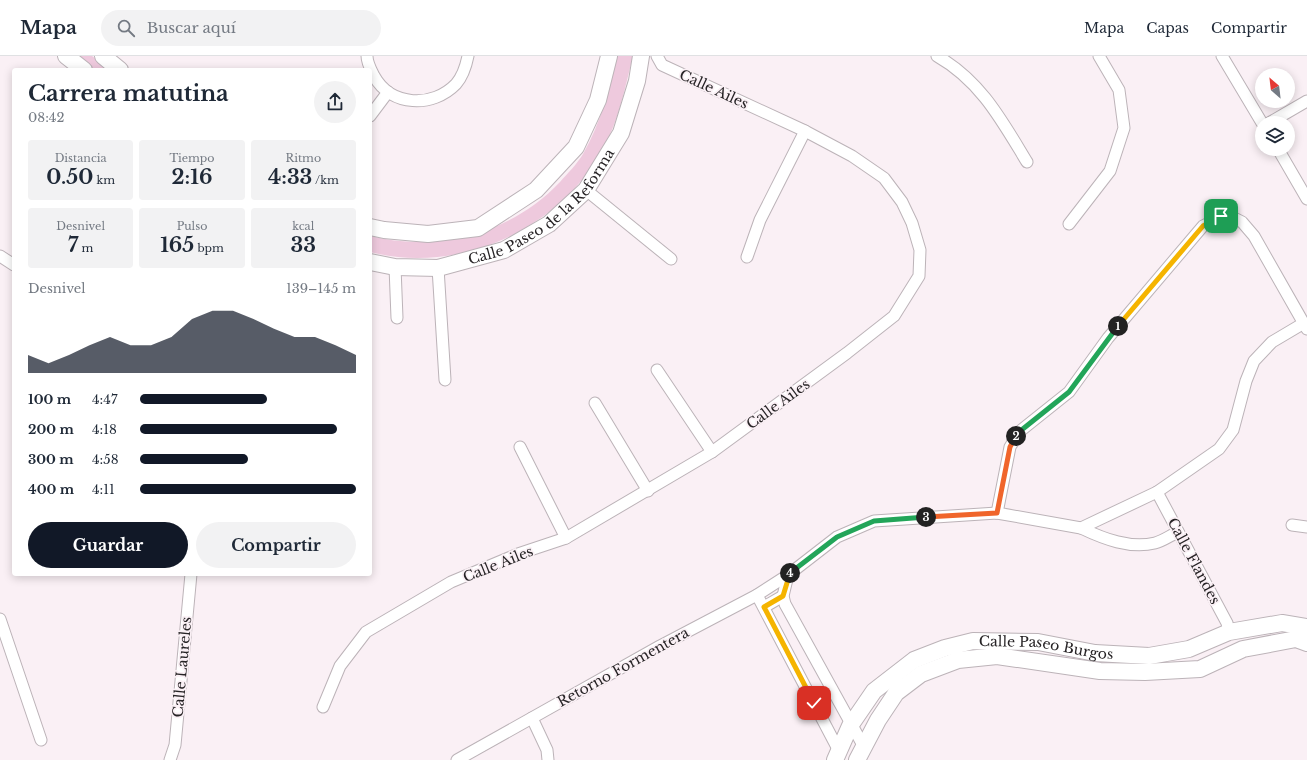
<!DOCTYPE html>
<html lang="es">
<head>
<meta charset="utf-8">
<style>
  :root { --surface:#fff; --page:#f2f2f3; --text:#1f2937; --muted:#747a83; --line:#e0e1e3; --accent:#111827 }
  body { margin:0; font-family:"Libre Baskerville",serif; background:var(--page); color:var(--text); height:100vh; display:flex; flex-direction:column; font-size:15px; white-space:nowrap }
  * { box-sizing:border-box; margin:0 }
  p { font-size:13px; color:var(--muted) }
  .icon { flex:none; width:22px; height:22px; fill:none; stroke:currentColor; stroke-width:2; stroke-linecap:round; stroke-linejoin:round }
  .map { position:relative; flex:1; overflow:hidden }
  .sheet { position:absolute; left:12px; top:12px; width:360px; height:508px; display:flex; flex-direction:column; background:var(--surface); border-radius:4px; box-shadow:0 2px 10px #0003 }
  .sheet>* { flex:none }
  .needle { width:26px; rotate:332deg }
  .buttons { position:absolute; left:1255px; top:12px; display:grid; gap:8px }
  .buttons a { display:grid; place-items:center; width:40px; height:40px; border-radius:50%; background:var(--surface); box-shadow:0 2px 10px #0003; font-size:20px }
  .pin { position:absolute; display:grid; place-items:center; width:34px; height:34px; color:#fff; margin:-17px; border-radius:8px; box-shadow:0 2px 6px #0006 }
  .km { position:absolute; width:20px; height:20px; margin:-10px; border-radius:50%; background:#222; color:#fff; font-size:11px; line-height:20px; text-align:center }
  .round { display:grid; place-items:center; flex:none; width:42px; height:42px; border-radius:21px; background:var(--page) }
  .summary { display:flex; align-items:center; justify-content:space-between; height:68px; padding:0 16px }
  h1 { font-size:22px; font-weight:700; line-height:30px }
  .stats { display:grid; grid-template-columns:repeat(3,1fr); gap:6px; height:68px; padding:4px 16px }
  .stats div { display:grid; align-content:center; border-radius:4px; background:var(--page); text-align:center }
  .stats b { font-size:20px; font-weight:700 }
  .stats small { font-size:11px; font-weight:400 }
  .stats p { font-size:11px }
  .chart { height:112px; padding:8px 16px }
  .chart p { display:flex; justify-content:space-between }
  .chart svg { width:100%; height:72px; margin-top:4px; fill:var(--accent); opacity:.7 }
  .primary-button { display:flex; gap:8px; margin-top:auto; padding:8px 16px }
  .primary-button a { flex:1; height:46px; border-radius:24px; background:var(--accent); color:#fff; font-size:16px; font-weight:700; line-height:46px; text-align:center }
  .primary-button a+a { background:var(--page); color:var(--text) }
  ul { padding:0 16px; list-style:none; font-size:13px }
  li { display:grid; grid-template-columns:64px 48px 1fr; align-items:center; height:30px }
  li i { height:10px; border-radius:5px; background:var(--accent) }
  header { display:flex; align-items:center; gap:24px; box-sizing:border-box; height:56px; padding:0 20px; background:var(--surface); border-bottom:1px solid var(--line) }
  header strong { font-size:19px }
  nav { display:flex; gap:22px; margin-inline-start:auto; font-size:14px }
  .search { width:280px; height:36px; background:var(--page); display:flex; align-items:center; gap:10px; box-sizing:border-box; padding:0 14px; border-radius:22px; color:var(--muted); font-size:15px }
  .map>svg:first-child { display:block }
  .green { fill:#eec9dd }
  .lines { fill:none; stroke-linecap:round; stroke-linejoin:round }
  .street-casing { stroke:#bcb3b8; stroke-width:13 }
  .secondary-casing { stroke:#bcb3b8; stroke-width:18 }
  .street { stroke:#fff; stroke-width:11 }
  .secondary { stroke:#fff; stroke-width:16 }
  .split-1-casing { stroke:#fff; stroke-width:8 }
  .split-2-casing { stroke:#fff; stroke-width:8 }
  .split-3-casing { stroke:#fff; stroke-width:8 }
  .split-4-casing { stroke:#fff; stroke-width:8 }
  .split-5-casing { stroke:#fff; stroke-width:8 }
  .split-1 { stroke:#f5b400; stroke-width:5 }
  .split-2 { stroke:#22a559; stroke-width:5 }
  .split-3 { stroke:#f0652b; stroke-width:5 }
  .split-4 { stroke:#22a559; stroke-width:5 }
  .split-5 { stroke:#f5b400; stroke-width:5 }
  .labels { text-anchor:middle; stroke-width:3.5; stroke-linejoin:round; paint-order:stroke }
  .street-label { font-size:14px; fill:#272426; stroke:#faf0f5 }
</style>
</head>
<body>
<header>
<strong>Mapa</strong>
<div class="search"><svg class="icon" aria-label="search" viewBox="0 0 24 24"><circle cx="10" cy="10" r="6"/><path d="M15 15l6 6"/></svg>Buscar aquí</div>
<nav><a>Mapa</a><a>Capas</a><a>Compartir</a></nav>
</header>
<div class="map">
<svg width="1307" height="704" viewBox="0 0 1307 704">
  <rect width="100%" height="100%" fill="#faf0f5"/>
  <!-- green -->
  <g class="green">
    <path d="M69,0H92L110,14H87Z"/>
    <path d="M617,0H633C625,31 619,64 603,93C559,173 460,219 370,196V180C438,197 512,177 560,126C568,117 577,108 583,98C601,67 609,33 617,0Z"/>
  </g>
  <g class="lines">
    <!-- street casing -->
    <g class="street-casing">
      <g id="street">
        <path d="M367,0C367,7 371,14 374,20C391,51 433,52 456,28C463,20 466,10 468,0"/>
        <path d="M937,0C981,25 1002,65 1027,106"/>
        <path d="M1222,0L1262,67"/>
        <path d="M370,60L388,36"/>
        <path d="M1269,67L1307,45"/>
        <path d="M1278,93L1307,143"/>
        <path d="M586,134L671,203"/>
        <path d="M1069,168L1110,115L1124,72L1119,34L1099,0"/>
        <path d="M0,200L14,209"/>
        <path d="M747,201L760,164L805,75"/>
        <path d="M395,211L397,262"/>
        <path d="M438,212L445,324"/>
        <path d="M657,314L712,396"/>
        <path d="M595,347L648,435"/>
        <path d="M520,391L566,482"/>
        <path d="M1157,436L1227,567L1229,576"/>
        <path d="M997,457L1010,391L1019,376L1069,336L1108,282L1203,170L1221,161H1232L1242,166L1254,180L1307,273"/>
        <path d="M1292,469L1307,471"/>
        <path d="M1081,472C1104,483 1130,493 1155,487C1163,485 1171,479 1178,476"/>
        <path d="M788,519L783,540L785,548L864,691"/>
        <path d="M757,539L839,695"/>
        <path d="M764,551L783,540"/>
        <path d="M0,563L41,684"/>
        <path d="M323,651L340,610L366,576L451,526L518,498L566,482L712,396L847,297L894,260L919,220L920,194L912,167L902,146L884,122L852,100L805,75L662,9L657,0"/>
        <path d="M532,662L547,694L548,704"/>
        <path d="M170,704L175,689L191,518"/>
        <path d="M457,704L660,590L757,539L788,519L837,481L874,465L997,457L1081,472L1157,436L1219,393L1233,374L1246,325L1254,305L1272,286L1304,267"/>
      </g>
    </g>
    <!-- secondary casing -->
    <g class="secondary-casing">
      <g id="secondary">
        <path d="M66,0L84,14"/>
        <path d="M103,0L120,14"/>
        <path d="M370,171L384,174L428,178L478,172L536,134L576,91L598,44L609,0"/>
        <path id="s1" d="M370,206L395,211L438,212L504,194L549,168L586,134L621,77L637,25L641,0"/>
        <path id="s2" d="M835,704L850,670L874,635L914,604L945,592L973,585L1038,586L1095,597L1149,600L1189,593L1229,576L1282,567L1307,571"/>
        <path d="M857,704L878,664L896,637L921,618L958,604L997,600L1100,615L1145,616L1200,613L1243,593L1296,583L1307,587"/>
      </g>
    </g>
    <!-- street -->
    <use href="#street" class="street"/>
    <!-- secondary -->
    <use href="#secondary" class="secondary"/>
  </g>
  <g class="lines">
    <!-- split-1 casing -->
    <g class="split-1-casing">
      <path id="split-1" d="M1118,270L1203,170L1221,160"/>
    </g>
    <!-- split-2 casing -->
    <g class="split-2-casing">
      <path id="split-2" d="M1016,380L1019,376L1069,336L1118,270"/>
    </g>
    <!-- split-3 casing -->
    <g class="split-3-casing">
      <path id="split-3" d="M926,461L997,457L1010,391L1016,380"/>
    </g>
    <!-- split-4 casing -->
    <g class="split-4-casing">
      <path id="split-4" d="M790,517L837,481L874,465L926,461"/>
    </g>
    <!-- split-5 casing -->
    <g class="split-5-casing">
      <path id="split-5" d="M790,517L783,540L764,551L814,647"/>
    </g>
    <!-- split-1 -->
    <use href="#split-1" class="split-1"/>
    <!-- split-2 -->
    <use href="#split-2" class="split-2"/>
    <!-- split-3 -->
    <use href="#split-3" class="split-3"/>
    <!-- split-4 -->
    <use href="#split-4" class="split-4"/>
    <!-- split-5 -->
    <use href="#split-5" class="split-5"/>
  </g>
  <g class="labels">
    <!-- street labels -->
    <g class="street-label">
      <text transform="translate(714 33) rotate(25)" y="5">Calle Ailes</text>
      <text dy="5" stroke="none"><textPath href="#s1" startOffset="193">Calle Paseo de la Reforma</textPath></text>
      <text transform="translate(778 348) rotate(-36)" y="5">Calle Ailes</text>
      <text transform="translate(1194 505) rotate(62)" y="5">Calle Flandes</text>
      <text transform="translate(498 508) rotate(-22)" y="5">Calle Ailes</text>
      <text dy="5" stroke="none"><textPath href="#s2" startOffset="266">Calle Paseo Burgos</textPath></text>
      <text transform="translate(182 611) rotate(-85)" y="5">Calle Laureles</text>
      <text transform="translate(623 611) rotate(-29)" y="5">Retorno Formentera</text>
    </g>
  </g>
</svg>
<div class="buttons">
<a><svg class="needle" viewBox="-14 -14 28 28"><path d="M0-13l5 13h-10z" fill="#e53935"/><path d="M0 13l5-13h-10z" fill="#747a83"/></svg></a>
<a><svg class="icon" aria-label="layers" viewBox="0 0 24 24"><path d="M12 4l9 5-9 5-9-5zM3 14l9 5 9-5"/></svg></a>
</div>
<div class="pin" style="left:1221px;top:160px;background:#1e9e55"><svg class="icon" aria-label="arrive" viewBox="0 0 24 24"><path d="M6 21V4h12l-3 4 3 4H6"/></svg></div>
<div class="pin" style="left:814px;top:647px;background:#d93025"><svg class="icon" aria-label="check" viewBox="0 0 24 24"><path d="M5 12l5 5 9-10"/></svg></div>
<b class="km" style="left:1118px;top:270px">1</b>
<b class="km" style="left:1016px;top:380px">2</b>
<b class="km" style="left:926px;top:461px">3</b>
<b class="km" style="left:790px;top:517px">4</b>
<section class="sheet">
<div class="summary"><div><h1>Carrera matutina</h1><p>08:42</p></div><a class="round"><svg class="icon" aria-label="share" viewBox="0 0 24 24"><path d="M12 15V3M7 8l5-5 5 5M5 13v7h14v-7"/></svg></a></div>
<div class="stats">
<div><p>Distancia</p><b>0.50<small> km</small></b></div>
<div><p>Tiempo</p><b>2:16</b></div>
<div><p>Ritmo</p><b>4:33<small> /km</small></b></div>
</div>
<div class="stats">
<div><p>Desnivel</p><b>7<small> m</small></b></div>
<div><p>Pulso</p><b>165<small> bpm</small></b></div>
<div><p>kcal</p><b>33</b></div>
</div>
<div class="chart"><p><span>Desnivel</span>139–145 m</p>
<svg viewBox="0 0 160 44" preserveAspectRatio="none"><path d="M0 44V33L10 38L20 33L30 27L40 22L50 27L60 27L70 22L80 11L90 6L100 6L110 11L120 17L130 22L140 22L150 27L160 33V44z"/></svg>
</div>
<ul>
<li><b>100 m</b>4:47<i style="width:59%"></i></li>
<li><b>200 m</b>4:18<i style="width:91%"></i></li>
<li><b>300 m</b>4:58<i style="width:50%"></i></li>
<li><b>400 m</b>4:11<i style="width:100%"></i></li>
</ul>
<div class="primary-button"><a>Guardar</a><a>Compartir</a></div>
</section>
</div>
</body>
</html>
